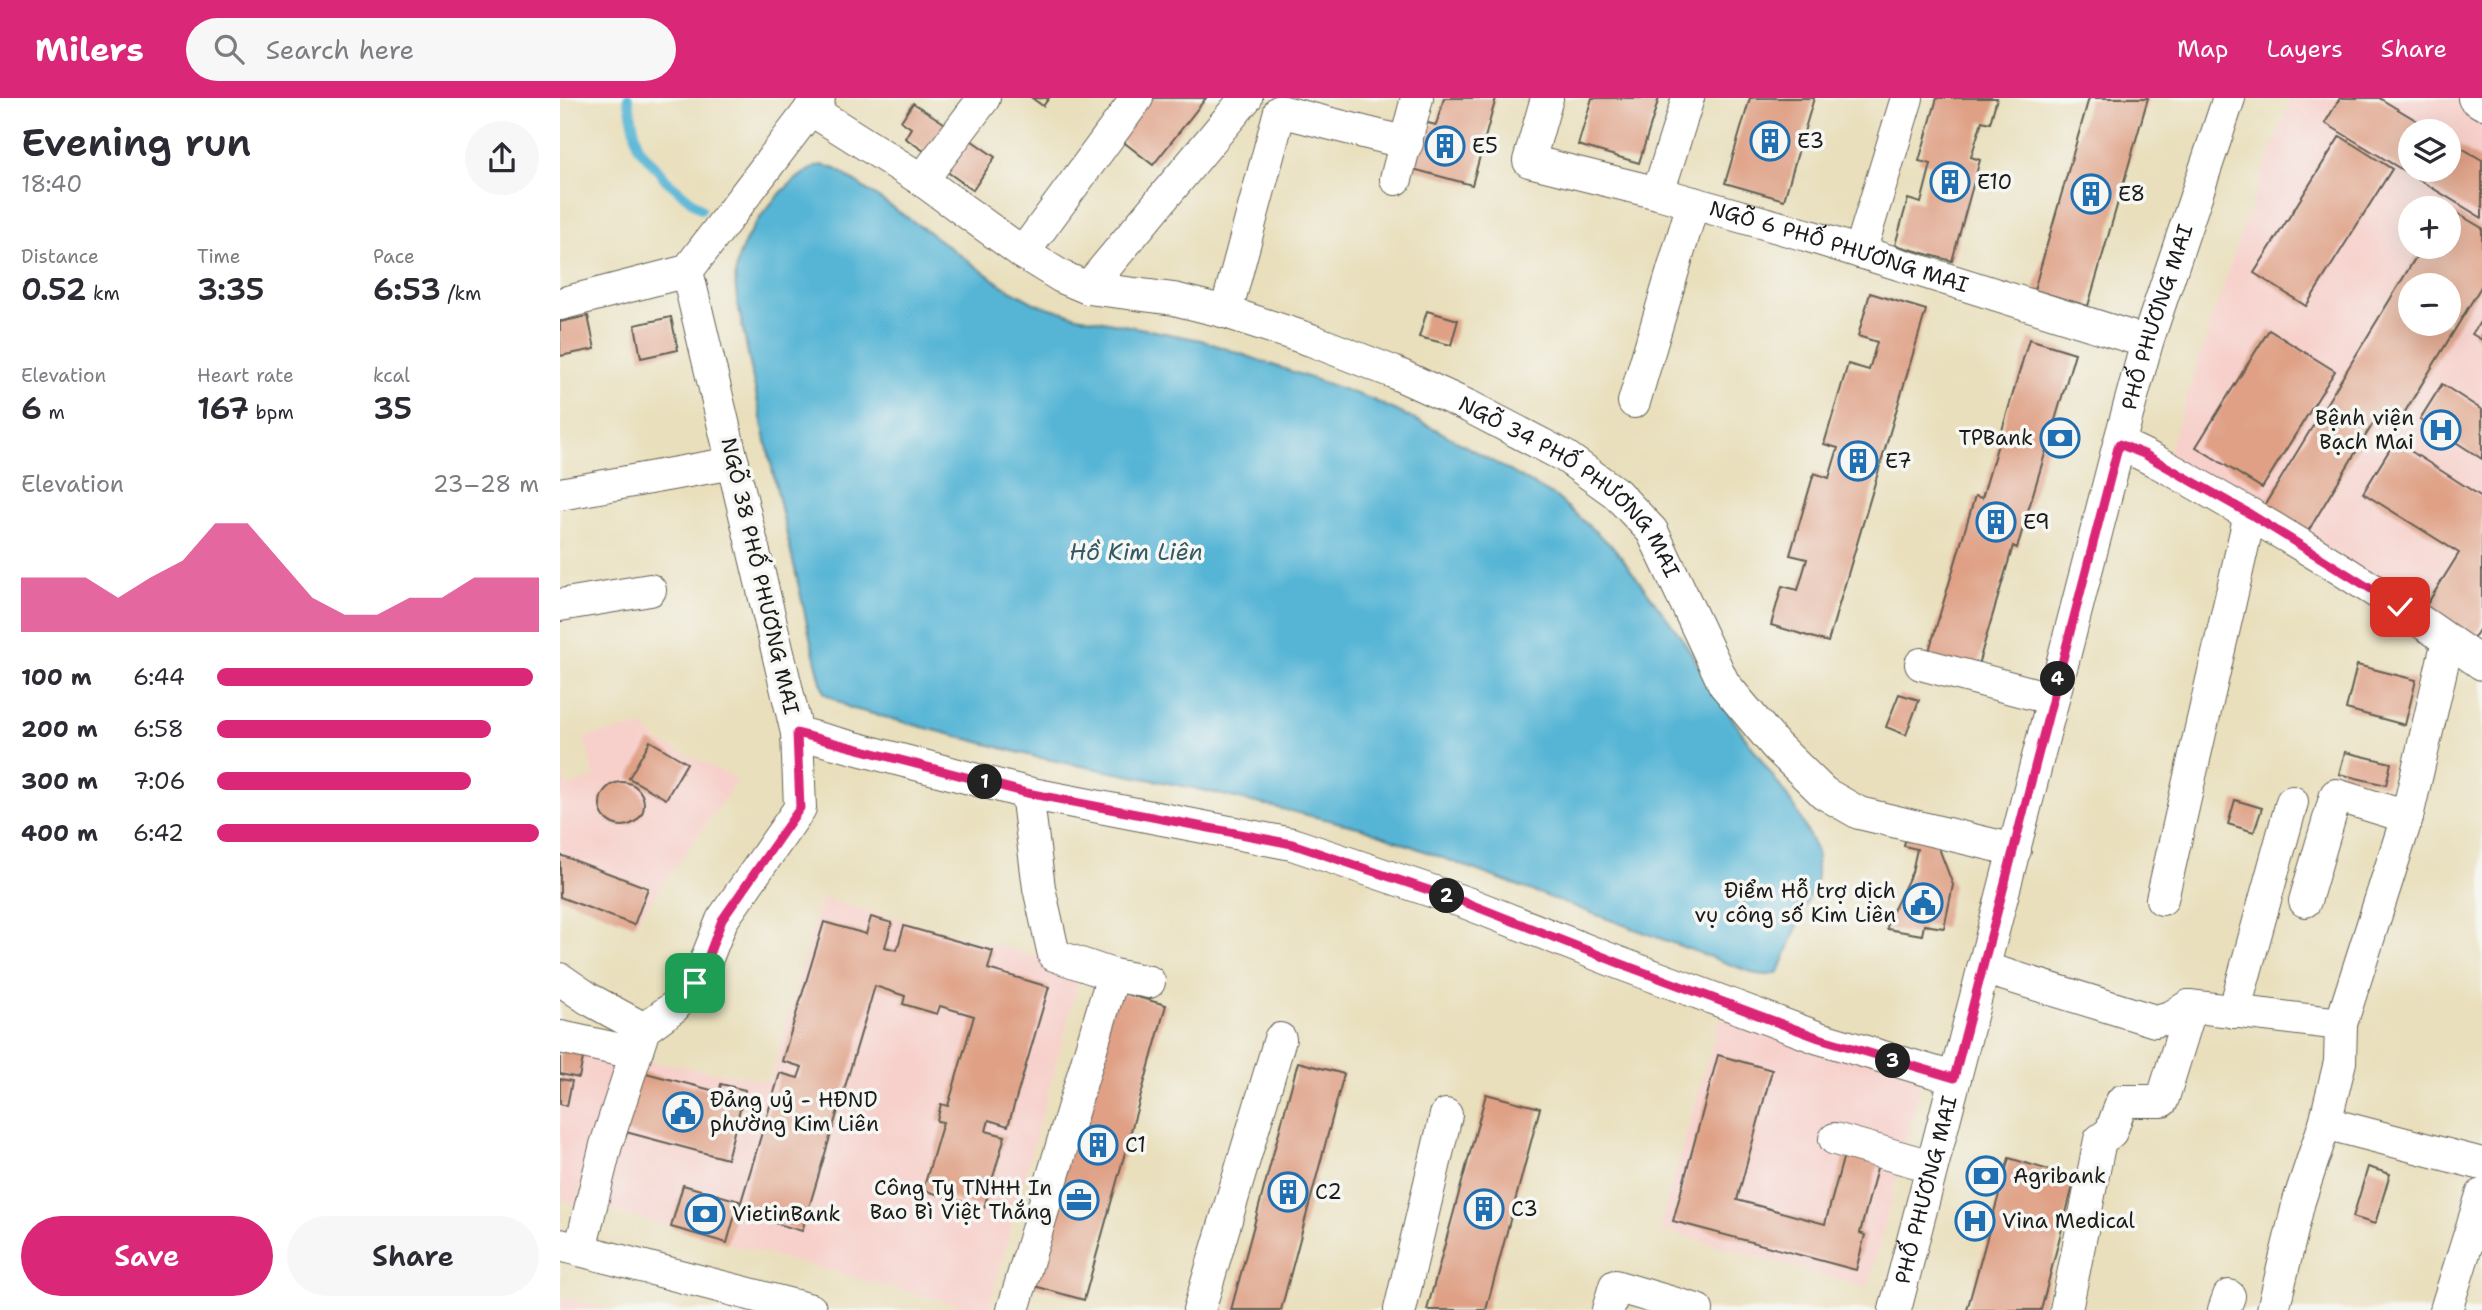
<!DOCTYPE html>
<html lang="en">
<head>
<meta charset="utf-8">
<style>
  :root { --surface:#fff; --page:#f7f7f7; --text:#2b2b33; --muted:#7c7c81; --accent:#db2777 }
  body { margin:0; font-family:"Shantell Sans",sans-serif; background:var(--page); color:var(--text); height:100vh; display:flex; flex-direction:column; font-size:26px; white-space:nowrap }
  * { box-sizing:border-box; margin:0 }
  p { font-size:23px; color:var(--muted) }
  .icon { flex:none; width:38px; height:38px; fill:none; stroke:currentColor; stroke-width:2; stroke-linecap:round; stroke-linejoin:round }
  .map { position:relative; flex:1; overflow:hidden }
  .side { display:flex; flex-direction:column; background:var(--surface); width:560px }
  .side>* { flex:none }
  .buttons { position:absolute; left:1838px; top:21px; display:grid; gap:14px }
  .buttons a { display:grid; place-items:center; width:63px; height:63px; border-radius:50%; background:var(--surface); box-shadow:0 7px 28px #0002; font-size:35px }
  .pin { position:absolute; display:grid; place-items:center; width:60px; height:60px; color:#fff; margin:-30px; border-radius:14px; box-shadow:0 4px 10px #0006 }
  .km { position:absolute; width:35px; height:35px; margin:-18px; border-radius:50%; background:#222; color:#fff; font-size:19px; line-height:35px; text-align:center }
  .round { display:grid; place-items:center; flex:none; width:74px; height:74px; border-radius:37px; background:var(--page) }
  .summary { display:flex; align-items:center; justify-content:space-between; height:119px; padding:0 21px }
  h1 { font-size:38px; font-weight:600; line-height:52px }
  .stats { display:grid; grid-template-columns:repeat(3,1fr); gap:10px; height:119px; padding:7px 21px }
  .stats div { display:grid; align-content:center }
  .stats b { font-size:30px; font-weight:600 }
  .stats small { font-size:19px; font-weight:400 }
  .stats p { font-size:19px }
  .chart { height:196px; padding:14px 21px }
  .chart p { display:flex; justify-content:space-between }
  .chart svg { width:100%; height:126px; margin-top:7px; fill:var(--accent); opacity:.7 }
  .primary-button { display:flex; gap:14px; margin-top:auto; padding:14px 21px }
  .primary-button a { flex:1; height:80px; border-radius:42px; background:var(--accent); color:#fff; font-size:28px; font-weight:600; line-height:80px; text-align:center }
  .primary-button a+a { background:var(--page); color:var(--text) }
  ul { padding:0 21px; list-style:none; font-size:23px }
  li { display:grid; grid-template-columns:112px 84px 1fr; align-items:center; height:52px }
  li i { height:18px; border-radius:9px; background:var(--accent) }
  header { display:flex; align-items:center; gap:42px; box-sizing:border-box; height:98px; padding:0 35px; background:var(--accent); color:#fff }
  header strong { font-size:33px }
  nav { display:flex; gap:38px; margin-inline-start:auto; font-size:24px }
  .search { width:490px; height:63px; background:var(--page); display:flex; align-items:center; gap:18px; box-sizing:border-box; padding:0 24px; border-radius:38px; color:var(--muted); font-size:26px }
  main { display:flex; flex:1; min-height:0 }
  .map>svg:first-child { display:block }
  .built { fill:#f7d0cb; fill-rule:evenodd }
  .water { fill:#57b5d5; stroke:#3a6878; stroke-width:2 }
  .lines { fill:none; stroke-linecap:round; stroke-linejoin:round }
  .stream { stroke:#57b5d5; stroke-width:10 }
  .building { fill:#dfa085; fill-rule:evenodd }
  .minor-casing { stroke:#646054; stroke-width:34 }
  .minor { stroke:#fff; stroke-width:32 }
  .route-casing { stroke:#fff; stroke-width:14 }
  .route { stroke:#db2777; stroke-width:9 }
  .labels { text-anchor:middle; stroke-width:7; stroke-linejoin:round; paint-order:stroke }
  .poi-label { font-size:21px; fill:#1c1c1c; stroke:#f6f6f2; text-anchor:start }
  .street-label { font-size:21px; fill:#1c1c1c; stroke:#f6f6f2 }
  .water-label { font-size:23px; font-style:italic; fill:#345966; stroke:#f6f6f2 }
</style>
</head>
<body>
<header>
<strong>Milers</strong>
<div class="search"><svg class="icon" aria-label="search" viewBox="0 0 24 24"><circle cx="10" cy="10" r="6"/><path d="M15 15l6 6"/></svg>Search here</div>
<nav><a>Map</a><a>Layers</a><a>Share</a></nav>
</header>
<main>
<section class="side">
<div class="summary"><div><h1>Evening run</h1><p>18:40</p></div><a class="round"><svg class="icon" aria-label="share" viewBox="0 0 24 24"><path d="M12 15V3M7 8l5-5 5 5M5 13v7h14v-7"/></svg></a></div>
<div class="stats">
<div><p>Distance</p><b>0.52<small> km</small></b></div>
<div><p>Time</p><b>3:35</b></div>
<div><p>Pace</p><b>6:53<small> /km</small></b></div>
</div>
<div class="stats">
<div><p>Elevation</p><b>6<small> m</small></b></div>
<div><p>Heart rate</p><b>167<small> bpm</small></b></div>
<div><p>kcal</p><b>35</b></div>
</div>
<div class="chart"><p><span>Elevation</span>23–28 m</p>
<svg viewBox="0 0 160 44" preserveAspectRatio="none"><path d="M0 44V25L10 25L20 25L30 32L40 25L50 19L60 6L70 6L80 19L90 32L100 38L110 38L120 32L130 32L140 25L150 25L160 25V44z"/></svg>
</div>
<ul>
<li><b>100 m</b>6:44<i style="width:98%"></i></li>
<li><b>200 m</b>6:58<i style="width:85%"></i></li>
<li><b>300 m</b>7:06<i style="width:79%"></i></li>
<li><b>400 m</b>6:42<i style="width:100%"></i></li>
</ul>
<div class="primary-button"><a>Save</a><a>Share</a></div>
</section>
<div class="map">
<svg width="1922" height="1212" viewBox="0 0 1922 1212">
  <rect width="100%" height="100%" fill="#f6f6f2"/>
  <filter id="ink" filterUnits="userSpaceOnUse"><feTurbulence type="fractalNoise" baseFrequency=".0143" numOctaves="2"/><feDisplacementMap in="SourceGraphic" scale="14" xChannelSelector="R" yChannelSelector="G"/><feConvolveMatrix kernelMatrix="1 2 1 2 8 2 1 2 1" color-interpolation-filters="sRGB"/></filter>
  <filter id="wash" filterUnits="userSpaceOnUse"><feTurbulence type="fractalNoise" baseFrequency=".00686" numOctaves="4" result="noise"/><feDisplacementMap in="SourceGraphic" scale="28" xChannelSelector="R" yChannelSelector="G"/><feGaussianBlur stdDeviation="1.57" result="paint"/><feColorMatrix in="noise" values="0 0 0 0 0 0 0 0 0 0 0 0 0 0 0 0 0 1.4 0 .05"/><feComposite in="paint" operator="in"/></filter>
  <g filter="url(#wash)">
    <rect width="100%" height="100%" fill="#e9dfbc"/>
    <!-- built -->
    <g class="built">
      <path d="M1731,0H1922V569L1606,361L1679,140ZM1850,33H1888V72H1850ZM1850,110H1888V149H1850ZM1850,187H1888V226H1850Z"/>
      <path d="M84,628L97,643L178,681L74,827L0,799V667L7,689L34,680L25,639Z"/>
      <path d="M261,800L522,871L428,1212H415L167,1145L179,1103L123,1087L111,1129L41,1110L80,962L210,983Z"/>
      <path d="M1160,920L1363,978L1308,1190L1099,1131Z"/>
      <path d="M0,939L60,952L18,1106L0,1102Z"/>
      <path d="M0,1198L52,1212H0Z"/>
    </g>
    <!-- water -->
    <path class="water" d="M261,67L276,71L370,135L443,188L474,205L517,218L641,242L811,301L875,331L996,399L1055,451L1119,536L1176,626L1236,711L1257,754V779L1219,874L1209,877L1196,876L802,730L633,690L476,659L290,610L264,595C251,550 243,504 232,459C217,392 201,324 188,256C184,230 171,192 177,166C183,133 229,77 261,67Z"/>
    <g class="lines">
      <!-- stream -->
      <path class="stream" d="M68,0L78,49L107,83L141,111"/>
    </g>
    <g id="blocks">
      <!-- building -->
      <g class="building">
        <path d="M472,0H489L483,8Z"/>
        <path d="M585,0H646L593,67L556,38Z"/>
        <path d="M884,0H936L912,87L842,68L855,22L876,27Z"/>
        <path d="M1032,0H1099L1079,65L1018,47Z"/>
        <path d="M1190,0H1254L1224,102L1165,85Z"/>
        <path d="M1377,0H1437L1430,25L1422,23L1411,59L1420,62L1392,163L1335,147L1348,101L1361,105L1371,66L1359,63Z"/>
        <path d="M1529,0H1588L1528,208L1474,192Z"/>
        <path d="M1780,0H1819L1874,33H1850V72H1888V42L1922,62V120L1765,25Z"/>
        <path d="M353,5L387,27L367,55L345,40L351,30L341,23Z"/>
        <path d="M1780,38L1832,71L1746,208L1694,175Z"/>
        <path d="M408,40L435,59L413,92L386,73Z"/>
        <path d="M1888,110L1922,130V187L1835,330L1817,319L1741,445L1698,418L1862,149H1888ZM1850,187H1888V226H1850Z"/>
        <path d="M1310,195L1366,212L1268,544L1211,527L1222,488L1238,492L1247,461L1230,457L1254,375L1269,380L1278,350L1264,346L1288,266L1309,272L1317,244L1298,238Z"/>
        <path d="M867,213L898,222L891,247L859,239Z"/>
        <path d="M28,218L35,251L0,258V224Z"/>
        <path d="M111,219L118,252L81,260L75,227Z"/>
        <path d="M1922,221V242L1912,236Z"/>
        <path d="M1709,232L1775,273L1702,390L1636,349Z"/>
        <path d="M1469,241L1515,255L1457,450L1453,448L1415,577L1366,563L1415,398L1422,400Z"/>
        <path d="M1882,286L1922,312V361L1860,321Z"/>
        <path d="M1835,343L1922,399V527L1905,554L1856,524L1899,455L1803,395Z"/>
        <path d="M1797,567L1856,582L1845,627L1786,611Z"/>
        <path d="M1339,596L1359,602L1346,637L1326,629Z"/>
        <path d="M90,643L127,665L106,701L69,680Z"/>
        <path d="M1785,654L1831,665L1826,687L1779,676Z"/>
        <circle cx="62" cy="706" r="22"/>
        <path d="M1675,702L1702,710L1694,734L1668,726Z"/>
        <path d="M1346,738L1377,745L1393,787L1384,830L1364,827L1362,837L1327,831L1328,823L1352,774L1357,751L1344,748Z"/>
        <path d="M0,757L88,790L74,827L0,799Z"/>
        <path d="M311,819L332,825L325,849L337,852L344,828L433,853L428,871L489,889L448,1028L429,1022L426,1033L445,1038L424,1110L363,1092L383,1024L377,1023L381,1006L388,1008L414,918L380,908L377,916L343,906L345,898L315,888L242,1133L178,1114L220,975L238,980L242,969L222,963L264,824L306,836Z"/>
        <path d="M552,892L606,907L524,1202L471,1187Z"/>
        <path d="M0,945L25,950L19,980L0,976Z"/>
        <path d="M1158,957L1212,972L1177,1102L1265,1126L1284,1057L1318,1066L1300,1135L1305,1137L1296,1172L1113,1123Z"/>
        <path d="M738,964L784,976L721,1212H671Z"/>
        <path d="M78,973L159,994L161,986L185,992L167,1061L62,1033Z"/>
        <path d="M0,981L12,983L7,1008L0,1006Z"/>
        <path d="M926,996L980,1010L926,1212H867Z"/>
        <path d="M1449,1060L1515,1080L1481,1212H1407Z"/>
        <path d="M1808,1069L1830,1076L1815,1126L1793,1119Z"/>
        <path d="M123,1087L179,1103L167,1145L111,1129Z"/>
      </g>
    </g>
  </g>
  <g filter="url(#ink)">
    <use href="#blocks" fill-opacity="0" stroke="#646054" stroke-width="2"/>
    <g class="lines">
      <!-- minor casing -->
      <g class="minor-casing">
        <g id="minor">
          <path id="s1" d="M987,0L969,63L1098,95L1246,137L1587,244"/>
          <path d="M1914,0L1922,5"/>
          <path id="s2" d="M250,11L362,82L463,155L502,179L528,190L614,201L666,214L751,242L833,274L910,309L1006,359L1056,395L1092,433L1164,586L1216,648L1264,695L1299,715L1455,752"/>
          <path d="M836,81L857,0"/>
          <path d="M362,82L424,0"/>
          <path d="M1098,95L1128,0"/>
          <path d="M1300,154L1347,0"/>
          <path d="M463,155L577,0"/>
          <path d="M528,190L686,0"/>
          <path d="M0,206L127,173"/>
          <path d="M666,214L720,13L847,45"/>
          <path d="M1074,304L1133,105"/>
          <path d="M1559,346C1598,362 1634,385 1671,406C1757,454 1841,508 1922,566"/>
          <path d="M0,396L173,365"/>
          <path d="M0,507L90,492"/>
          <path d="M1361,566L1493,601"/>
          <path d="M237,635L467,695L732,746L907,805L1059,865L1259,940L1394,980"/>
          <path d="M467,695L479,790L494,857L553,877L589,884"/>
          <path d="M1602,801L1690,416"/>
          <path d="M1745,803L1776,697L1847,719"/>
          <path d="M1423,870L1595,923L1611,919L1629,908L1781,926"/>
          <path d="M0,881L29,901L84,931"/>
          <path d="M1674,914L1732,704"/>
          <path d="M84,931L114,909L140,878L162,822L240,710L237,635L127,173L259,0"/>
          <path d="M0,939L75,955"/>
          <path d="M1765,1025L1922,1066"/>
          <path d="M1275,1041L1371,1068"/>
          <path d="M0,1147L251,1212"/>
          <path d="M20,1152L46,1047L84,931"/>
          <path d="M453,1212L553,877"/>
          <path d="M639,1212L720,941"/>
          <path d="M840,1212L886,1017"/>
          <path d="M1048,1212L1055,1188L1137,1212"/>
          <path id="s3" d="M1335,1212L1559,346L1587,244L1669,0"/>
          <path d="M1506,1212L1540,1042L1551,1034L1562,1003H1602L1627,922L1629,908"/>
          <path d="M1664,1212L1669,1198"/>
          <path d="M1713,1212L1739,1103L1765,1025L1780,964L1781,926L1847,719L1888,542"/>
          <path d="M1886,1212L1922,1097"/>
        </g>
      </g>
      <!-- minor -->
      <use href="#minor" class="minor"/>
    </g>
  </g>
  <g class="lines" filter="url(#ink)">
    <!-- route casing -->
    <g class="route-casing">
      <path id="route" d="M135,885L141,878L162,822L240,710L237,635L467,695L732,746L907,805L1059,865L1259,940L1394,980L1559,346L1584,356L1690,416L1840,509"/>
    </g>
    <!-- route -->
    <use href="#route" class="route"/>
  </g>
  <!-- icons -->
  <defs>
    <g id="building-ring" transform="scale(2.0125)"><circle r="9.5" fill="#f6f6f2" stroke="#1f6fb2" stroke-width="1.5"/><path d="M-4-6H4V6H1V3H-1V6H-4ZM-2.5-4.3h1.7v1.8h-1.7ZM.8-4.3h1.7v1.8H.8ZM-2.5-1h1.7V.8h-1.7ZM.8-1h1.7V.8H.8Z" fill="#1f6fb2"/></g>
    <g id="hospital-ring" transform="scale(2.0125)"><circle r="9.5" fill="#f6f6f2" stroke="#1f6fb2" stroke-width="1.5"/><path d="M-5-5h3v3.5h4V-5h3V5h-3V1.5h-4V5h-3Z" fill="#1f6fb2"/></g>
    <g id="bank-ring" transform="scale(2.0125)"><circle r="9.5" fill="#f6f6f2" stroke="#1f6fb2" stroke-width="1.5"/><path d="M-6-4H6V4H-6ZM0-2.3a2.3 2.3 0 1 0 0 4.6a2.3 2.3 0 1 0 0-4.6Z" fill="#1f6fb2"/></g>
    <g id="civic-ring" transform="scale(2.0125)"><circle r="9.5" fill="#f6f6f2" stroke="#1f6fb2" stroke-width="1.5"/><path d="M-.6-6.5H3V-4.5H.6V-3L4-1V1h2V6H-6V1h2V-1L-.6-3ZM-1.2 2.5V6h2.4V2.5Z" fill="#1f6fb2"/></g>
    <g id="office-ring" transform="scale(2.0125)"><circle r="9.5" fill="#f6f6f2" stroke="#1f6fb2" stroke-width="1.5"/><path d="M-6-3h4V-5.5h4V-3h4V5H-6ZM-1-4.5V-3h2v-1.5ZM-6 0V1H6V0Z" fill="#1f6fb2"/></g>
  </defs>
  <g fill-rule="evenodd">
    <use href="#building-ring" x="1210" y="43"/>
    <use href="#building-ring" x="885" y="48"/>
    <use href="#building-ring" x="1390" y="84"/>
    <use href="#building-ring" x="1531" y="96"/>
    <use href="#hospital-ring" x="1881" y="332"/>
    <use href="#bank-ring" x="1500" y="340"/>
    <use href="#building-ring" x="1298" y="363"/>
    <use href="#building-ring" x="1436" y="424"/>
    <use href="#civic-ring" x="1363" y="805"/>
    <use href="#civic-ring" x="123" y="1014"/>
    <use href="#building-ring" x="538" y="1047"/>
    <use href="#bank-ring" x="1426" y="1078"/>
    <use href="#building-ring" x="728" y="1094"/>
    <use href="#office-ring" x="519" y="1102"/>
    <use href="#building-ring" x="924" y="1111"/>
    <use href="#bank-ring" x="145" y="1116"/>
    <use href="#hospital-ring" x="1415" y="1123"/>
  </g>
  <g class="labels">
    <!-- poi labels -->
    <g class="poi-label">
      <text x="1237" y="50">E3</text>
      <text x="912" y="55">E5</text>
      <text x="1417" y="91">E10</text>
      <text x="1558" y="103">E8</text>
      <text x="1854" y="327" text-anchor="end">Bệnh viện<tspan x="1854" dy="24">Bạch Mai</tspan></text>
      <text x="1473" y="347" text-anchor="end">TPBank</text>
      <text x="1325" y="370">E7</text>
      <text x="1463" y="431">E9</text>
      <text x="1336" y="800" text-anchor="end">Điểm Hỗ trợ dịch<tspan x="1336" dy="24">vụ công số Kim Liên</tspan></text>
      <text x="150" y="1009">Đảng uỷ - HĐND<tspan x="150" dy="24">phường Kim Liên</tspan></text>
      <text x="565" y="1054">C1</text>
      <text x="1453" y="1085">Agribank</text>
      <text x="492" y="1097" text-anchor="end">Công Ty TNHH In<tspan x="492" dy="24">Bao Bì Việt Thắng</tspan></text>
      <text x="755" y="1101">C2</text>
      <text x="951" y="1118">C3</text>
      <text x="172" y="1123">VietinBank</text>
      <text x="1442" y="1130">Vina Medical</text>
    </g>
    <!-- street labels -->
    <g class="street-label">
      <text dy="7" stroke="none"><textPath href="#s1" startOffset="387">NGÕ 6 PHỐ PHƯƠNG MAI</textPath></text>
      <text dy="7" stroke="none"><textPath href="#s3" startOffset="1027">PHỐ PHƯƠNG MAI</textPath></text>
      <text dy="7" stroke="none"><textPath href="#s2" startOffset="864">NGÕ 34 PHỐ PHƯƠNG MAI</textPath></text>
      <text transform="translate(200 478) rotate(77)" y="7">NGÕ 38 PHỐ PHƯƠNG MAI</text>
      <text dy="7" stroke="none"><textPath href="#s3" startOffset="124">PHỐ PHƯƠNG MAI</textPath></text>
    </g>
    <!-- water labels -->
    <g class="water-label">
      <text x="576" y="462">Hồ Kim Liên</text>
    </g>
  </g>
</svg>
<div class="buttons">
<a><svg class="icon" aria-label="layers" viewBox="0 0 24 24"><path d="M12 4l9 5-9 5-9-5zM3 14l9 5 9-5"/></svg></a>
<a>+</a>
<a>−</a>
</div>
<div class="pin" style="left:135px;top:885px;background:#1e9e55"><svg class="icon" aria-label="arrive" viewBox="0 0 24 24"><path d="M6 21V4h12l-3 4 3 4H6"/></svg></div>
<div class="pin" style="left:1840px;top:509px;background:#d93025"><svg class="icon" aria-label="check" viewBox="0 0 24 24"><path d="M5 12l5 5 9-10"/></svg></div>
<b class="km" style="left:425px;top:684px">1</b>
<b class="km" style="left:887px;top:798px">2</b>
<b class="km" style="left:1333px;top:963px">3</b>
<b class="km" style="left:1498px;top:581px">4</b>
</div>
</main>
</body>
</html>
